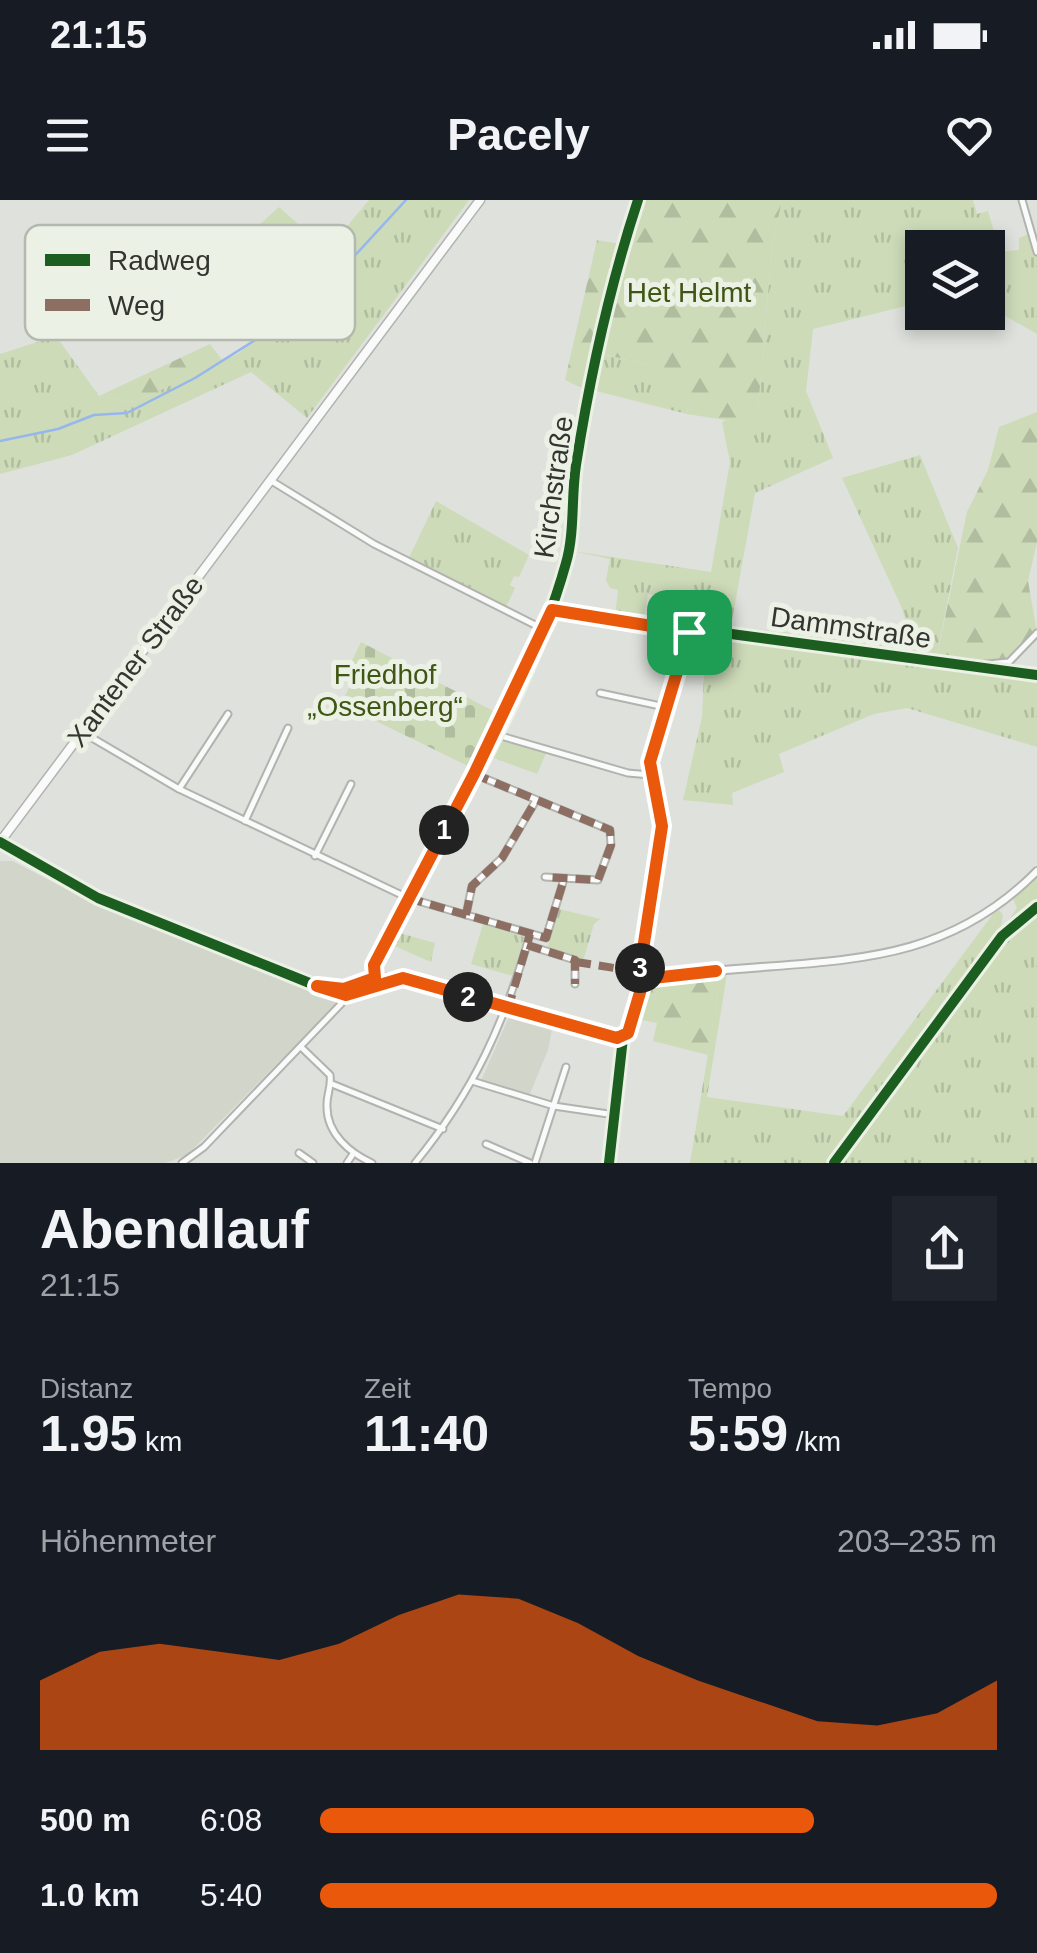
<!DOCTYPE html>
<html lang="de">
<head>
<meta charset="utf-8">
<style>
  :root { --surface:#171b24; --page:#20242c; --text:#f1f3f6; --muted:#9ea1a6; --accent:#ea580c }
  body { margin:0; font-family:Helvetica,sans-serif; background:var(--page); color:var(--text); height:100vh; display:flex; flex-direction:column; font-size:38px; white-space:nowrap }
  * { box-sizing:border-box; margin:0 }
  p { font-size:32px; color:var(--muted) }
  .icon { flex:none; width:55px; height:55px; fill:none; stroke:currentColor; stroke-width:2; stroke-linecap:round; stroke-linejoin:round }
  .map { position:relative; height:963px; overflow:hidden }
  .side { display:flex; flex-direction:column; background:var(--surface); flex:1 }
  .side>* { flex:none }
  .tools { position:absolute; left:905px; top:30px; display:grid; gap:20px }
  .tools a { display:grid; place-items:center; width:100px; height:100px; border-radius:0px; background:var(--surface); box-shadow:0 5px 15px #0003; font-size:50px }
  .pin { position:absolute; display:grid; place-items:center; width:85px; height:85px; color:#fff; margin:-42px; border-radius:20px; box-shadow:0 5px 15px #0006 }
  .km { position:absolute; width:50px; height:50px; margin:-25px; border-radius:50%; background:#222; color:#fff; font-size:28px; line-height:50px; text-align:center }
  .round { display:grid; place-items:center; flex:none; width:105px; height:105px; border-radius:0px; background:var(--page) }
  .summary { display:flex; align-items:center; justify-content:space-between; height:170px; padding:0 40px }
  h1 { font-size:55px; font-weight:800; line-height:75px }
  .figures { display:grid; grid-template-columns:repeat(3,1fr); gap:15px; height:170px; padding:10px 40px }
  .figures div { display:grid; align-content:center }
  .figures b { font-size:50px; font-weight:800 }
  .figures small { font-size:28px; font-weight:400 }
  .figures p { font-size:28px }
  .chart { height:280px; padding:20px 40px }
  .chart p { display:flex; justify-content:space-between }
  .chart svg { width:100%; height:180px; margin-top:10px; fill:var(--accent); opacity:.7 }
  ul { padding:0 40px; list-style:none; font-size:32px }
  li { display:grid; grid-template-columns:160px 120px 1fr; align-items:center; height:75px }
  li i { height:25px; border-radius:12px; background:var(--accent) }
  .status { display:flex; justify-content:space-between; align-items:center; height:70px; padding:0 50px; background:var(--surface); direction:ltr }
  .status svg { height:28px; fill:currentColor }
  header { display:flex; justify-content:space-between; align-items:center; height:130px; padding:0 40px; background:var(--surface); font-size:45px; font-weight:800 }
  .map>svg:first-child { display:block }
  .built { fill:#d1d5ca }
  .grass { fill:url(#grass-tufts) }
  .forest { fill:url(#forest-firs) }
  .cemetery { fill:url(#cemetery-stones) }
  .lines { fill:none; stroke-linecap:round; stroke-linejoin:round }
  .stream { stroke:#96b7ed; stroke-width:2.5 }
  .minor-casing { stroke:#b1b3af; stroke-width:9 }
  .tertiary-casing { stroke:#b1b3af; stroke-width:10 }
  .secondary-casing { stroke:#b1b3af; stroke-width:11 }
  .minor { stroke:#fafafa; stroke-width:5 }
  .tertiary { stroke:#fafafa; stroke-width:6 }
  .secondary { stroke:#fafafa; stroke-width:8 }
  .quiet { stroke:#8d6e63; stroke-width:8; stroke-dasharray:15 8; stroke-linecap:butt }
  .cycleway-casing { stroke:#ecf1e6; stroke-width:16 }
  .cycleway { stroke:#1b5e20; stroke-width:10 }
  .route-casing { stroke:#fff; stroke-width:20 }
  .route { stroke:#ea580c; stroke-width:12 }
  .labels { text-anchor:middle; stroke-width:10; stroke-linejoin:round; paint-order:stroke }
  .park-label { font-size:28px; fill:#405614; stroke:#ecf1e6 }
  .street-label { font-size:28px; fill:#333530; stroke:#ecf1e6 }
  .key { fill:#ecf1e6; stroke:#b4b9af; stroke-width:2.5 }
  .key-label { font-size:28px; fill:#333530 }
</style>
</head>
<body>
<div class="status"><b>21:15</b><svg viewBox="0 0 49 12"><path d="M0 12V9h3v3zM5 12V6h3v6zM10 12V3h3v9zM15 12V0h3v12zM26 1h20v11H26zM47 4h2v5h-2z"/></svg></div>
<header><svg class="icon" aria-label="menu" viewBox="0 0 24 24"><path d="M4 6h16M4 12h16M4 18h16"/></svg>Pacely<svg class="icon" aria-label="heart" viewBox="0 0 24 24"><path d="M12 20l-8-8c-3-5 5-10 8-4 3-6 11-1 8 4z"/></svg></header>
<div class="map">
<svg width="1037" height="963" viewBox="0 0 1037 963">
  <defs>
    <pattern id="grass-tufts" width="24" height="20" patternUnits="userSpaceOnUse" patternTransform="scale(2.5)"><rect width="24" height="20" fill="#cddbb9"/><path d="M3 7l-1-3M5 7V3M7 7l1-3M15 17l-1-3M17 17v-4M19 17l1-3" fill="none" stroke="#b0bd9f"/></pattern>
    <pattern id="forest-firs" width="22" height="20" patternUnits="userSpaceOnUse" patternTransform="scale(2.5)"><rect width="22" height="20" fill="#cddbb9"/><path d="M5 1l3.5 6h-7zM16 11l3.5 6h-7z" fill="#b0bd9f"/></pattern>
    <pattern id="cemetery-stones" width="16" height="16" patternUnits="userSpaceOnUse" patternTransform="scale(2.5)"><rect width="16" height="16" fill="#cddbb9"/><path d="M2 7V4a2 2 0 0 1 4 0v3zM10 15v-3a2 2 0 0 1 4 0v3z" fill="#b0bd9f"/></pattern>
  </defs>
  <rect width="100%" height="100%" fill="#dfe1dc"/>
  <!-- built -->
  <g class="built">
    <path d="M0,661H12L100,706L338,802L187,955L165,963H0Z"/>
    <path d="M509,817L553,824L548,850L529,896L481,881Z"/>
  </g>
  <!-- grass -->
  <g class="grass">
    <path d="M369,0H469L307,218L251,172L72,255L0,274V154L56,136L99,196L135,202L239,153L259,134L207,72L279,7L327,50Z"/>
    <path d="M782,0H973L977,14L988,11L1000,52L1019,50V38L1031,33L1037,56V134L988,106V48H922V102L813,129L806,191L833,258L755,293L731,426L914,447L901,406L842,278L920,255L958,348L936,460L691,429L694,401L648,394L643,421L615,416L618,390L610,388L606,380L610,359L572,351L711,372L730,262L722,222L758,208L772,46Z"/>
    <path d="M599,153L692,176L687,214L592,190Z"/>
    <path d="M436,301L529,355L519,377L514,376L510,385L515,388L505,409L408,360Z"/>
    <path d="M706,432L1037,476V547L907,508L874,514L779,554L784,572L732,593L733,605L683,600L702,517Z"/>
    <path d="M496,537L547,551L537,574L486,555Z"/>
    <path d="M1037,676V963H690L718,793H724L707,897L843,916L993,714L999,710L1003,715L1000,733L1017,708L1013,699Z"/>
    <path d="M559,709L600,719L594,724L583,761L547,749Z"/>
    <path d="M483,724L524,737L513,776L471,764Z"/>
    <path d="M396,732L435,743L431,762L390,744Z"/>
  </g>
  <!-- forest -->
  <g class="forest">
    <path d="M640,0H782L772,46L758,209L732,221L687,214L691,176L596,152L588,191L565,180L597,40L625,45Z"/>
    <path d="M210,144L223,161L135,202L99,196Z"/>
    <path d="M1037,212V342L1028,381L1037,433C1005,472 984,469 936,461L967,312L988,270L999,227Z"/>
    <path d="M727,773L724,793H718L708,855L653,841L657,823L636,819L645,782Z"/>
  </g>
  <!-- cemetery -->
  <path class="cemetery" d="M361,442L499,514L472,568L341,504L356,474L348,469Z"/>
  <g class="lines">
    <!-- stream -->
    <path class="stream" d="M0,241L58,229L94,215L127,213L195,178L263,135L325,88L406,0"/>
    <!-- minor casing -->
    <g class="minor-casing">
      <g id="minor">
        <path d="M1022,0L1037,52"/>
        <path d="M270,280L374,344L543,429"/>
        <path d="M552,410L965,466L1009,462L1037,433"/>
        <path d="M600,493L665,507"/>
        <path d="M82,532L179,589L408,698L546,738L564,679"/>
        <path d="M494,534L628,573L650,575"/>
        <path d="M474,574L610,630L611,645L598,680L545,677"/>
        <path d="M179,589L228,514"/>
        <path d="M245,621L288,528"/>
        <path d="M315,656L351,584"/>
        <path d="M466,715L472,686L502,658L535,602"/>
        <path d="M527,745L575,760V784"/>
        <path d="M644,779L639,767L662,625L650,562L688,432"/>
        <path d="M375,783L374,765C438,638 528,500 566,363C575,332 571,297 576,265C590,176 610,85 638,0"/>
        <path d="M301,847L330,875C332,887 326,895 327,907C327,934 350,953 372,963"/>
        <path d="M472,881L554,906L615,915"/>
        <path d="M332,884L443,929"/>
        <path d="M486,944L530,963"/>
        <path d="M299,953L313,963"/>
        <path d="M182,963L204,947L341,804L345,792"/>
        <path d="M347,963L353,954"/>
        <path d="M415,963C474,891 505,822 530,734"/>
        <path d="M535,963L566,867"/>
        <path d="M609,963L623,838"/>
      </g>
    </g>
    <!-- tertiary casing -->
    <g class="tertiary-casing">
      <g id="tertiary">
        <path d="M0,642L98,698L324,791L346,795L397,779"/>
        <path d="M714,771C838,759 943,767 1037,671"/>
        <path d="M317,786C346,792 366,776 395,777L620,838L629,830L644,779L716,771"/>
      </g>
    </g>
    <!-- secondary casing -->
    <g class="secondary-casing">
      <path id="secondary" d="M0,642L480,0"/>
    </g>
    <!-- minor -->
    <use href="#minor" class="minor"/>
    <!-- tertiary -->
    <use href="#tertiary" class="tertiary"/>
    <!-- secondary -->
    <use href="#secondary" class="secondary"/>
    <!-- quiet -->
    <g class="quiet">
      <path d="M474,574L610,630L611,645L598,680L545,677"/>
      <path d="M408,698L546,738L564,679"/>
      <path d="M466,715L472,686L502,658L535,602"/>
      <path d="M527,745L575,760V784"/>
      <path d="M576,762L640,772"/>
      <path d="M508,809L530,734"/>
    </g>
    <!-- cycleway casing -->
    <g class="cycleway-casing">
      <g id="cycleway">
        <path d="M552,410L1037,475"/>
        <path d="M0,642L98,698L317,786"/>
        <path d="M375,777L374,765C438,638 528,500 566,363C575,332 571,297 576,265C590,176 610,85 638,0"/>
        <path d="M609,963L623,838C636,824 643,782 639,767L662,625L650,562L689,431"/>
        <path d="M834,963L1002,736L1037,707"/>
      </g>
    </g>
    <!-- cycleway -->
    <use href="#cycleway" class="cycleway"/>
  </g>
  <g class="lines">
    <!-- route casing -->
    <g class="route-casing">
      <path id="route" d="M689,432L552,410L474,574L374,765L375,778L344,789L317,786L346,795L403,778L617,838L628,833L644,779L716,771L644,779L640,769L662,626L650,562L689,432"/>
    </g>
    <!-- route -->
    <use href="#route" class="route"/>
  </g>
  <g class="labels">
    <!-- park labels -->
    <g class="park-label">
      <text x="689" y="102">Het Helmt</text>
      <text x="385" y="484">Friedhof<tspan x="385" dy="32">„Ossenberg“</tspan></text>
    </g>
    <!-- street labels -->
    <g class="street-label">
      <text transform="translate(553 287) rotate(-82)" y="10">Kirchstraße</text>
      <text transform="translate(851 427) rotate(8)" y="10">Dammstraße</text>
      <text transform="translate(135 461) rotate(-53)" y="10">Xantener Straße</text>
    </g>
  </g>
  <!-- legend -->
  <rect x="25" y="25" width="330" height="115" rx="15" class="key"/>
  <rect x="45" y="54" width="45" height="12" fill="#1b5e20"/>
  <rect x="45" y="99" width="45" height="12" fill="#8d6e63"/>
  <g class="key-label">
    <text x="108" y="70">Radweg</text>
    <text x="108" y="115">Weg</text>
  </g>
</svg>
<div class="tools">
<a><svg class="icon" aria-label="layers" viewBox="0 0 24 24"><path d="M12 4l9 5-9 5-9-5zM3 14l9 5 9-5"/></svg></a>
</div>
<div class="pin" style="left:689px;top:432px;background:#1e9e55"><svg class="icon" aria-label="arrive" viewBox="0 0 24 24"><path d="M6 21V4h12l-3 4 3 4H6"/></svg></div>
<b class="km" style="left:444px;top:630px">1</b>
<b class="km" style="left:468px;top:797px">2</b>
<b class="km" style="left:640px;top:768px">3</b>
</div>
<section class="side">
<div class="summary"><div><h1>Abendlauf</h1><p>21:15</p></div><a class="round"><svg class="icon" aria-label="share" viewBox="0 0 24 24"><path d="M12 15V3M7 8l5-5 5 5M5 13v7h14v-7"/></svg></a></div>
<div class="figures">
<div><p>Distanz</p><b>1.95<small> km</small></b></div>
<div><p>Zeit</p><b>11:40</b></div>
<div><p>Tempo</p><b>5:59<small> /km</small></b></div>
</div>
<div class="chart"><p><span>Höhenmeter</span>203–235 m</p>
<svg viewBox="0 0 160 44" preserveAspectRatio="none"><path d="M0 44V27L10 20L20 18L30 20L40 22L50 18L60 11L70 6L80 7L90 13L100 21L110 27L120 32L130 37L140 38L150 35L160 27V44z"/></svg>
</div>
<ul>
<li><b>500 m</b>6:08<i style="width:73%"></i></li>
<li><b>1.0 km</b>5:40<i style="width:100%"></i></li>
</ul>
</section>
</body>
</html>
